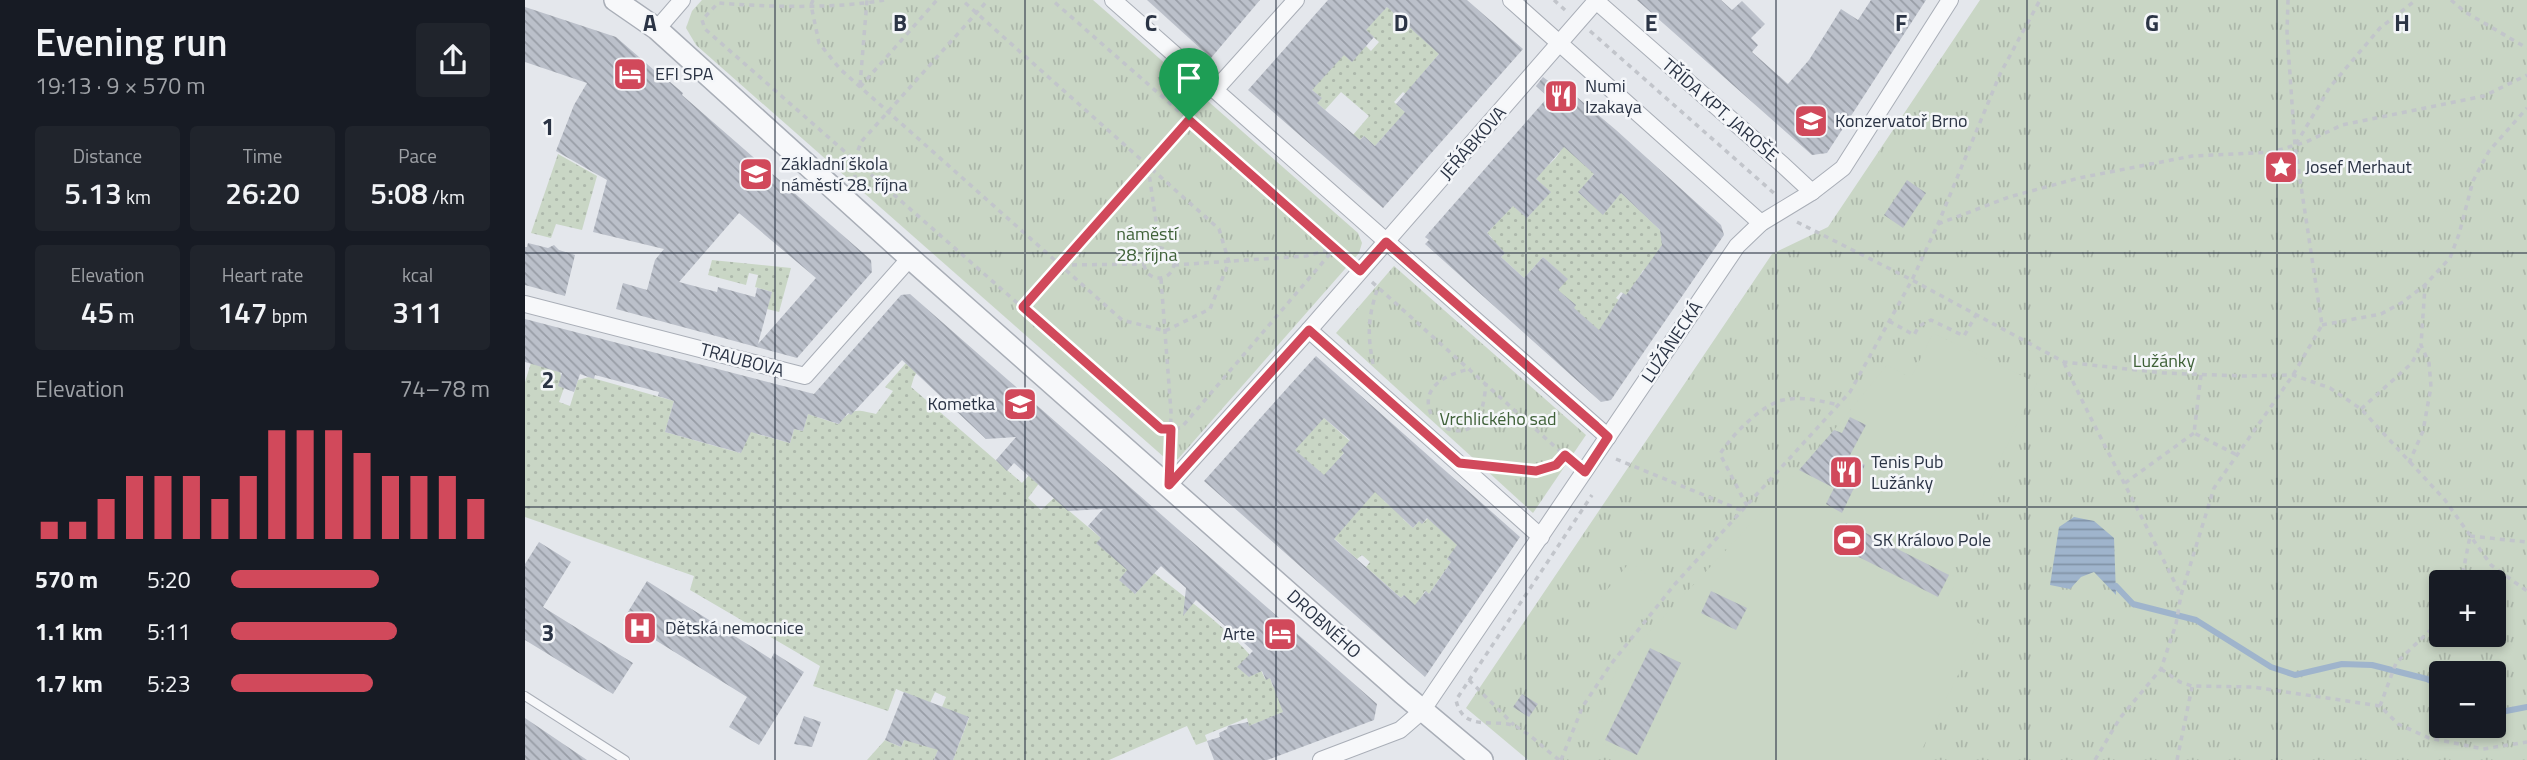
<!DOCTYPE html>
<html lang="en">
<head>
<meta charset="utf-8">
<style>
  :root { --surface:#171b24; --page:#20242c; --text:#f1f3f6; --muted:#9ea1a6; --accent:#d1495b }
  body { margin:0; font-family:"Titillium Web",sans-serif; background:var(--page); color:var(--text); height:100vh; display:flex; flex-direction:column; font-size:26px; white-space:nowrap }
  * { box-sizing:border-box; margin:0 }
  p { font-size:23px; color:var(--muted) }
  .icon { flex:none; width:38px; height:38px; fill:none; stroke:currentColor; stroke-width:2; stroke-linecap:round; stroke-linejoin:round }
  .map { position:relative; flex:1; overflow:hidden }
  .sheet { display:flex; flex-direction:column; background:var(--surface); width:525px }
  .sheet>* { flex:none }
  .tools { position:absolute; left:1904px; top:570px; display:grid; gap:14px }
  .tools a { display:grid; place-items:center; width:77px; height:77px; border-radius:7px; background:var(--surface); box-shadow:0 4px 10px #0003; font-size:35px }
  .pin { position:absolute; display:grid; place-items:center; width:60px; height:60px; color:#fff; margin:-72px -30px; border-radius:50% 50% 50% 0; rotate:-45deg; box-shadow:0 0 7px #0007 }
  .pin .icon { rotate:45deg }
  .round { display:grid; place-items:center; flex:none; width:74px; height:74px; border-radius:7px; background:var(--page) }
  .overview { display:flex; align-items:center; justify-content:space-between; height:119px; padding:0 35px }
  h1 { font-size:38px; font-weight:600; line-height:52px }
  .metrics { display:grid; grid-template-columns:repeat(3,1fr); gap:10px; height:119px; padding:7px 35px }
  .metrics div { display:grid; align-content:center; border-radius:7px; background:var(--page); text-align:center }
  .metrics b { font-size:30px; font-weight:600 }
  .metrics small { font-size:19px; font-weight:400 }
  .metrics p { font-size:19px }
  .chart { height:196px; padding:14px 35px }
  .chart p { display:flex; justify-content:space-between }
  .chart svg { width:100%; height:126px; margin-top:7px; stroke:var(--accent); stroke-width:6 }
  ul { padding:0 35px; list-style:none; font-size:23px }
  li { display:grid; grid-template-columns:112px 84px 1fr; align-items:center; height:52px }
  li i { height:18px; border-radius:9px; background:var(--accent) }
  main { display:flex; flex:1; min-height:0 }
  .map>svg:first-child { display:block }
  .grass { fill:url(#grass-dots) }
  .park { fill:url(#park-tufts); fill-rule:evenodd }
  .pitch { fill:#c9d6c5 }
  .water { fill:url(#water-rules) }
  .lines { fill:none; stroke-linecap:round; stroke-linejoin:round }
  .stream { stroke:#9fb4cc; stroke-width:6 }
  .building { fill:url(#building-back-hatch); fill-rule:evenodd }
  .service-casing { stroke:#a9aeb7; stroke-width:10 }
  .minor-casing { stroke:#a9aeb7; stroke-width:18 }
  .tertiary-casing { stroke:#a9aeb7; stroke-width:24 }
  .path { stroke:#c2c5cb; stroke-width:3.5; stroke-dasharray:5 5; stroke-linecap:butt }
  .service { stroke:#f7f8fa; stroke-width:8 }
  .minor { stroke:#f7f8fa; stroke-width:16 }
  .tertiary { stroke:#f7f8fa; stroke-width:21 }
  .route-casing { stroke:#fff; stroke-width:14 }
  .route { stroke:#d1495b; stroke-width:9 }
  .grid { fill:none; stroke:#2b3445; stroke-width:2; stroke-opacity:0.55 }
  .labels { text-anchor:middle; stroke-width:5; stroke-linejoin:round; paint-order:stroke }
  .poi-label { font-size:18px; fill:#2b3445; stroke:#f4f6f9; text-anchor:start }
  .street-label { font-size:18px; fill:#2b3445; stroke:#f4f6f9 }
  .park-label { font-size:18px; fill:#3f6138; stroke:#f4f6f9 }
  .grid-label { font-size:23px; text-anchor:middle; font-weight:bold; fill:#2b3445; stroke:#f4f6f9; stroke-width:5; stroke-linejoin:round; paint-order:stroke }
</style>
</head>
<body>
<main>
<section class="sheet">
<div class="overview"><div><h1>Evening run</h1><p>19:13 · 9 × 570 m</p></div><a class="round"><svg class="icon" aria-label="share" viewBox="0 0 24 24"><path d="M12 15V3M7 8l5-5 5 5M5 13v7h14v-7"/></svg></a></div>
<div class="metrics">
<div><p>Distance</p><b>5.13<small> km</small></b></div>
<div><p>Time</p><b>26:20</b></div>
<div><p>Pace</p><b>5:08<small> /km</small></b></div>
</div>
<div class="metrics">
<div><p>Elevation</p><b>45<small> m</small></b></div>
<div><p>Heart rate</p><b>147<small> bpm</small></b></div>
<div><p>kcal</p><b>311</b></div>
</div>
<div class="chart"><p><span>Elevation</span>74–78 m</p>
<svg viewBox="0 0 160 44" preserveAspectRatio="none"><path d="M5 44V38M15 44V38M25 44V30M35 44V22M45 44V22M55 44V22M65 44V30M75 44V22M85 44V6M95 44V6M105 44V6M115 44V14M125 44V22M135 44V22M145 44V22M155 44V30"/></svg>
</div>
<ul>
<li><b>570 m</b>5:20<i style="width:57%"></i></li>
<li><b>1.1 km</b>5:11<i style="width:64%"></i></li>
<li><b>1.7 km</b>5:23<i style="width:55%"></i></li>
</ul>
</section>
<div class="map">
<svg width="2002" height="760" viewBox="0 0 2002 760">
  <defs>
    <pattern id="grass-dots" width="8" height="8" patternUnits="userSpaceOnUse" patternTransform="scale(1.75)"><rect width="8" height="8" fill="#c9d6c5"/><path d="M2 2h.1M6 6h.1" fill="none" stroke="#adb8ab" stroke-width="1.8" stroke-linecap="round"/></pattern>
    <pattern id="park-tufts" width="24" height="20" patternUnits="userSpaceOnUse" patternTransform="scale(1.75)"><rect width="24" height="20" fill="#c9d6c5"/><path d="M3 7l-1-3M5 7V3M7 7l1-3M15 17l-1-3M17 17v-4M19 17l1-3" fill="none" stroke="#adb8ab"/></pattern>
    <pattern id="water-rules" width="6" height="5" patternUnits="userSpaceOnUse" patternTransform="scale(1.75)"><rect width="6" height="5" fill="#9fb4cc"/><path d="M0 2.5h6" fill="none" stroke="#8293a7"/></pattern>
    <pattern id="building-back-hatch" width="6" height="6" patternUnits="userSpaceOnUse" patternTransform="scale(1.75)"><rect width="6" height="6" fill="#bbc0ca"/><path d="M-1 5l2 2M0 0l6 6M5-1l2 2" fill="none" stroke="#989da6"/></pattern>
  </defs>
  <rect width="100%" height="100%" fill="#e4e7ec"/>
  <!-- grass -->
  <g class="grass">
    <path d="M866,3L924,42L888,85L882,95L878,92L869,102L883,115L866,128L850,146L839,136L835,140L828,135L844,116L816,92L800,110L792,103L796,98L784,87L814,50L827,62L840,45L846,51L854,42L836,26L855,14Z"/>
    <path d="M1038,145L1071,171L1054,193L1078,214L1096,193L1137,232L1138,244L1121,272L1118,270L1103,297L1096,292L1091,298L1094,300L1072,344C1055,315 1057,310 1024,300L1042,279L1018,257L999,278L976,257L980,253L960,245L967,238L962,233L974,220L985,203L1002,218L1025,192L1009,177C1019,168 1034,159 1038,145Z"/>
    <path d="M33,154L72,176L57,230L31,224L26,238L6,233Z"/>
    <path d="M187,260L266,268L254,312L242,309L247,292L230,287L233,275L224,273L221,285L183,275Z"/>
    <path d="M394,348L396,366L389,377L386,387L497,483L515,463L524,470L503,498L516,510L529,498L576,538L572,543L611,560L610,594L629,573C658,596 729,646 740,679L745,678L748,687L767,680L776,705L724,726L722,718L680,735L682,741L671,745L662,726L584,760H428L444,718L417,707L421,697L410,692L405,703L371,689L363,711L288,686L295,666L165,590L169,576L0,517V382L6,363L35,372L39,388L34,402L45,406L53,380L64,377L149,401L140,432L215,453L222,440L191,430L235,419L232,434L265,443L269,429L278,431L283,414L313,424C328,408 330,409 351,414L368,391L360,387Z"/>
    <path d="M798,417L827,443L813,460L854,472L859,501L879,517L878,519L888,528L894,521L898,523L903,518L936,543L922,559L926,562L904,594L900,591L896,598V606L883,604L885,601L879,595L876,598L841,567L845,562L837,555L832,559L742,478L756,459L788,430L785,427Z"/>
    <path d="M381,736L398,746L400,743L414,748L409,760H342L360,740L376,747Z"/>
  </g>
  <!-- park -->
  <g class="park">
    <path d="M177,0H568L833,233L837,243L834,253L653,459L647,461L640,458L171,45L161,28L167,11Z"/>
    <path d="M1455,0H2002V760H1003L941,708L1247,254L1303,227ZM1916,583H1969V635H1916ZM1916,674H1969V726H1916Z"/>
    <path d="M869,266L1061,435L1008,513L811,333Z"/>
  </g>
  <!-- pitch -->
  <g class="pitch">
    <path d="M1408,333L1512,383L1425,564V573L1432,579L1419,606L1457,625L1392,760H1110L1067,738L1075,706L1095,663L1234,515L1309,430L1362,365L1386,378Z"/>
    <path d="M1105,562L1120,574L1124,569L1137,579L1079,648L1052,626Z"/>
  </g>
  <!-- water -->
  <path class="water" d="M1549,517L1569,521L1589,538L1591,595L1569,572L1556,577L1545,589L1525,585L1534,527Z"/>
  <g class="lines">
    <!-- stream -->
    <g class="stream">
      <path d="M1591,586L1608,604L1671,620L1746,667L1770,675L1817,664L1847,665L1902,679L1916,686"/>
      <path d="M1969,709L1981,711L2002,707"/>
    </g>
  </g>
  <!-- building -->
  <g class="building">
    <path d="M622,0H735L686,58Z"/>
    <path d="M803,0H942L998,49L858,208L723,90ZM862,7L914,54L871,104L880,112L850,146L839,136L835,140L792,103L797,98L787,90L819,55L827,62L849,37L841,30Z"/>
    <path d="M1112,0H1196L1207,10L1217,1L1240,24L1226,38L1233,45L1227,52L1263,84L1284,60L1316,9L1333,20L1346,0H1401L1302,153L1287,155Z"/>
    <path d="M0,7L91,37L137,77L138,76L158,93L157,95L346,260L347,272L272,358L91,309L98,283L122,290L130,260L139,249L68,232L82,180L31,151L49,105L62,83L0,62ZM214,213L291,278L233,344L247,292L232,288L230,297L193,287L192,292L154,282Z"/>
    <path d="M1018,77L1038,92L1040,87L1091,130L1196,225L1199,235L1086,400L1076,402L900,244L904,240L900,237L1023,97L1011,86ZM1039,147L1069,174L1053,192L1078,215L1096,193L1135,230L1137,245L1101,295L1098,293L1074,330L1049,308L1051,305L1033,290L1043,279L1018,257L999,278L976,257L980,253L962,233L988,206L1002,218L1026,192L1011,179Z"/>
    <path d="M1382,180L1401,193L1378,228L1359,215Z"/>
    <path d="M3,243L23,248L29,245L34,250L50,255L40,296L0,285V247H2Z"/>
    <path d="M385,294L852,704L849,720L742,760H689L682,741L695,737L694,733L702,729L703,726L723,722L724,726L758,712L745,678L741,680L737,671L724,677L712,667L728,651L671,600L658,616L661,588L636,566L610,594L594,580L602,570L571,543L576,538L563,526L578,509L543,511L489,463L482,471L471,460L491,437L461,439L377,360L326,415L323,413L314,424L283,414L278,431L269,429L265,443L226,432L216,453L140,432L149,401L133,396L134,392L70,375L69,379L55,374L49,392L33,386L37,373L0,362V319L289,394L376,295Z"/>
    <path d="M791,356L995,537L900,677L679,481ZM799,418L825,440L816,450L819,453L799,475L770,450ZM850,492L888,528L894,521L897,524L902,518L932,545L922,559L926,562L904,594L901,591L890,605L879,595L876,598L809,539Z"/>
    <path d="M1325,417L1341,425L1324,457L1340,465L1317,513L1301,504L1309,488L1274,470L1309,430L1317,433Z"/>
    <path d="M1321,523L1424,575L1413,597L1310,545Z"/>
    <path d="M14,542L46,562L18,607L108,663L88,694L0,640V564Z"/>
    <path d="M122,581L246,659L249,653L279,672L234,745L204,727L222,697L98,620Z"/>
    <path d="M1186,591L1222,608L1211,630L1176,613Z"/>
    <path d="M1125,648L1156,663L1112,755L1080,740Z"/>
    <path d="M379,692L444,717L428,760H409L413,750L379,740L376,747L360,740Z"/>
    <path d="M997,694L1013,704L1004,717L988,707Z"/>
    <path d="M279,716L296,722L287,747L269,744Z"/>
    <path d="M0,718L62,760H0Z"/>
  </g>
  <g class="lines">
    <!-- service casing -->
    <g class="service-casing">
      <path id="service" d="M0,696L100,760"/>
    </g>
    <!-- minor casing -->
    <g class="minor-casing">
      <g id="minor">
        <path d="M588,0L1083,437"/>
        <path d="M986,0L1236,223"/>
        <path d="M1070,0L1258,165L1287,192"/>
        <path d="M132,29L157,0"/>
        <path d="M690,90L771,0"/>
        <path d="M0,304L280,376L385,258"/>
        <path d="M784,330L1016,537"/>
        <path d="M644,485L784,330L1071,1"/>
        <path d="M796,760L875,730L897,711L1212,246L1236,223L1287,192L1318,168L1425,0"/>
      </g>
    </g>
    <!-- tertiary casing -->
    <g class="tertiary-casing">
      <path id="tertiary" d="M90,0L132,29L385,258L877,693L957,760"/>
    </g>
    <!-- path -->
    <g class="path">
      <path d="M288,0L286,5L294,43L315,69L597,320L640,331L685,309L704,262L694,229L437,0"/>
      <path d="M359,0C312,9 242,7 193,3L177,20L180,29L636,429L656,428L810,248L527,0"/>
      <path d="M1029,0L1040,10"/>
      <path d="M1926,0L1940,12L2002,48"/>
      <path d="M1065,31L1251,195"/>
      <path d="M335,85L342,0"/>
      <path d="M335,87L412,0"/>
      <path d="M1771,144L1805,87L1855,28L1891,0"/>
      <path d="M623,167L635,248"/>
      <path d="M328,179L330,177V159L336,142L463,0"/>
      <path d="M1272,222L1387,280L1539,362L1639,373L1717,376L1768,375L1805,388L1836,409L1920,500L1966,565L2002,591"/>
      <path d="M1413,224L1484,197L1554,178L1667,156L1747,152L1781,142L1817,125L1959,96L2002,75"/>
      <circle cx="634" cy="263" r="15"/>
      <path d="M537,265L619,264"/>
      <path d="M649,265L781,256L810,248L824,260"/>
      <path d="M636,279L646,412L645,458"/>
      <path d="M847,282L1047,462"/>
      <path d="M498,307L680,102"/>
      <path d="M1364,321L1389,335L1394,326L1406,320L1439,336L1451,315"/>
      <path d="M1797,325L1856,314L1878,302L1900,285L1925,258L1934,234L1948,181L1964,151L2002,108"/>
      <path d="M1539,363C1576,441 1617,516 1655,593"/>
      <path d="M848,364C842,332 843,318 853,287"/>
      <path d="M1676,375L1669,433L1712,455"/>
      <path d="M1836,409L1887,363L1896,345"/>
      <path d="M906,414C894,386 924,373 946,369"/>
      <path d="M921,428C954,441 959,406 961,383"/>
      <path d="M1091,459L1218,511"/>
      <path d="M1884,463L1898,431L1906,387L1904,363L1896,345L1900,286"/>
      <path d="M964,467C990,470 1021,477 1040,455"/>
      <path d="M1600,483L1669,433"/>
      <path d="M1222,506L1195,454C1207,435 1236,405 1258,400C1277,396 1296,401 1314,405"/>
      <path d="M1945,536L2002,542"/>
      <path d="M1936,583L1945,536"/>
      <path d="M1636,669L1655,682L1667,686L1728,687L1855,706L1873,724L1904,738L1958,749L2002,742"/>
      <path d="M944,680L989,725"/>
      <path d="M1855,706L1871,663L1916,620"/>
      <path d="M1034,760C1022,751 1003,732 990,726C970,718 938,733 931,700L1067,495"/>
      <path d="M1036,760L1058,706L1086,664L1150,584L1325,392L1387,280L1413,224L1475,74L1515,0"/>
      <path d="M1570,760L1595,718L1636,669L1651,624L1656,595L1689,488L1768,375L1797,325L1770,146L1762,32L1763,0"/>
      <path d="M1652,760L1667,687"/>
    </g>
    <!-- service -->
    <use href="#service" class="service"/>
    <!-- minor -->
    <use href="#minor" class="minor"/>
    <!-- tertiary -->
    <use href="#tertiary" class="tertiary"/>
  </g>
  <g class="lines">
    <!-- route casing -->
    <g class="route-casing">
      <path id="route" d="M664,120L835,271L861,242L1071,426L1083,437L1060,472L1040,455L1031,465L1011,471L934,463L784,330L644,485L646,429H636L498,307Z"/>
    </g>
    <!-- route -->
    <use href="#route" class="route"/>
  </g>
  <!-- grid -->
  <path class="grid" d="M250,0V760M500,0V760M751,0V760M1001,0V760M1251,0V760M1502,0V760M1752,0V760M0,253H2002M0,507H2002"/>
  <!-- icons -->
  <defs>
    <g id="hotel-square" transform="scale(1.75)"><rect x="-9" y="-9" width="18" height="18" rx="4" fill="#d1495b" stroke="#f4f6f9"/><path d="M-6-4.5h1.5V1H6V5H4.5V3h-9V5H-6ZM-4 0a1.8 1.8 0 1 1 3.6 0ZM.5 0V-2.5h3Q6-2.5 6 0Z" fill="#fff"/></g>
    <g id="restaurant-square" transform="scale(1.75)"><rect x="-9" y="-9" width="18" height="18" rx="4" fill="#d1495b" stroke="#f4f6f9"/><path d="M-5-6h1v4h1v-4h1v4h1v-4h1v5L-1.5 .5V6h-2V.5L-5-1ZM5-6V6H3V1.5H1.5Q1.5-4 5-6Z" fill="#fff"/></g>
    <g id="school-square" transform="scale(1.75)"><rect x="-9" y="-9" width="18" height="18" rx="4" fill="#d1495b" stroke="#f4f6f9"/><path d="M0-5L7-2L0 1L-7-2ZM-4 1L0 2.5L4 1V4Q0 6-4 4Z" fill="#fff"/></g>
    <g id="sight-square" transform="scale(1.75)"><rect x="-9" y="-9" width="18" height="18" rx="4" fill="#d1495b" stroke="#f4f6f9"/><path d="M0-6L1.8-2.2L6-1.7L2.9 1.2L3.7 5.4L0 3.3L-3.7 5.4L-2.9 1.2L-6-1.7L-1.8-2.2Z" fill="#fff"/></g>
    <g id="stadium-square" transform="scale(1.75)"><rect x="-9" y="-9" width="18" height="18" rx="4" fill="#d1495b" stroke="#f4f6f9"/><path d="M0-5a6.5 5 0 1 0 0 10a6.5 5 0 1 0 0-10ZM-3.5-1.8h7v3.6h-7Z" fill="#fff"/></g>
    <g id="hospital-square" transform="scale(1.75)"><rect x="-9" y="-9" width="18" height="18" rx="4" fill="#d1495b" stroke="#f4f6f9"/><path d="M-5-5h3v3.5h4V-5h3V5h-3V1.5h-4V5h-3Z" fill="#fff"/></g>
  </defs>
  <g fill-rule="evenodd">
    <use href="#hotel-square" x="105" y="74"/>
    <use href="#restaurant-square" x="1036" y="96"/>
    <use href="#school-square" x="1286" y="121"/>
    <use href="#sight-square" x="1756" y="167"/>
    <use href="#school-square" x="231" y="174"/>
    <use href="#school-square" x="495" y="404"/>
    <use href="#restaurant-square" x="1321" y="472"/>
    <use href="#stadium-square" x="1324" y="540"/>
    <use href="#hospital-square" x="115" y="628"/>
    <use href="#hotel-square" x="755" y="634"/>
  </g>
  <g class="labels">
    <!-- poi labels -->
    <g class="poi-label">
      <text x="130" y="80">EFI SPA</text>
      <text x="1060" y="92">Numi<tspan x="1060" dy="21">Izakaya</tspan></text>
      <text x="1310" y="127">Konzervatoř Brno</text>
      <text x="256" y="170">Základní škola<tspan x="256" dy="21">náměstí 28. října</tspan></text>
      <text x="1780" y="173">Josef Merhaut</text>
      <text x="470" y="410" text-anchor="end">Kometka</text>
      <text x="1346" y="468">Tenis Pub<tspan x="1346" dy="21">Lužánky</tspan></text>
      <text x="1348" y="546">SK Královo Pole</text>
      <text x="140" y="634">Dětská nemocnice</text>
      <text x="730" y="640" text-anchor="end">Arte</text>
    </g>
    <!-- street labels -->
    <g class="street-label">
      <text transform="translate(1195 110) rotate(41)" y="6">TŘÍDA KPT. JAROŠE</text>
      <text transform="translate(948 143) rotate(-49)" y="6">JEŘÁBKOVA</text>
      <text transform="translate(1147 342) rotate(-56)" y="6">LUŽÁNECKÁ</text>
      <text transform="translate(217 360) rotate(15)" y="6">TRAUBOVA</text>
      <text transform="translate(799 624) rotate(42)" y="6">DROBNÉHO</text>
    </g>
    <!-- park labels -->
    <g class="park-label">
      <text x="622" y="240">náměstí<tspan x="622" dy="21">28. října</tspan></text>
      <text x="1639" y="367">Lužánky</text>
      <text x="973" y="425">Vrchlického sad</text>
    </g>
  </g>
  <g class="grid-label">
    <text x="125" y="31">A</text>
    <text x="375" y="31">B</text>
    <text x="626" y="31">C</text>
    <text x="876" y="31">D</text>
    <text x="1126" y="31">E</text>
    <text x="1376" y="31">F</text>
    <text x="1627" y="31">G</text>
    <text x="1877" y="31">H</text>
    <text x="23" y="135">1</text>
    <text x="23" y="388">2</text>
    <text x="23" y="641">3</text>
  </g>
</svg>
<div class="tools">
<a>+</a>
<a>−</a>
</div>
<div class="pin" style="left:664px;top:120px;background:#1e9e55"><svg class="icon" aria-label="arrive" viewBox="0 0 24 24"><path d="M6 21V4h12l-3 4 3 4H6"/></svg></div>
</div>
</main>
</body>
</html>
